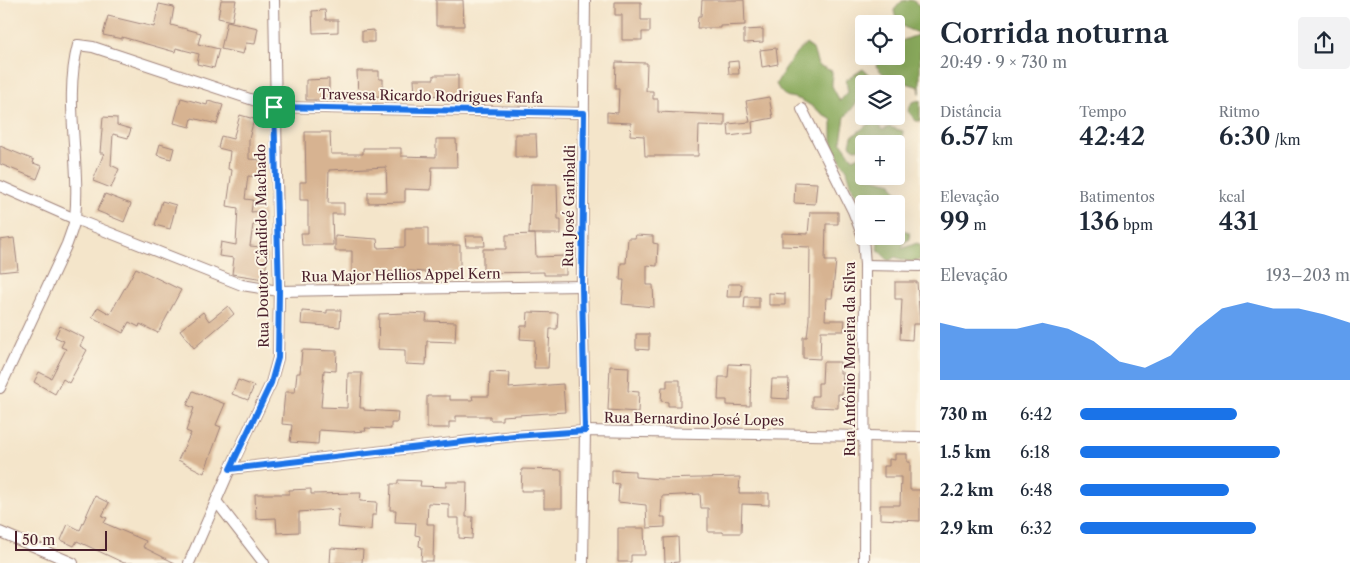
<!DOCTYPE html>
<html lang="pt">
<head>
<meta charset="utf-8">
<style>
  :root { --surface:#fff; --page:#f2f2f3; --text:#1f2937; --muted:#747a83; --accent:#1a73e8 }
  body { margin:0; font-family:"Libre Caslon Text",serif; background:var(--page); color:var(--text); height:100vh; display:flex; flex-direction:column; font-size:19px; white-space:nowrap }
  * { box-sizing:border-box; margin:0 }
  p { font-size:16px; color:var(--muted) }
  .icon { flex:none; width:28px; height:28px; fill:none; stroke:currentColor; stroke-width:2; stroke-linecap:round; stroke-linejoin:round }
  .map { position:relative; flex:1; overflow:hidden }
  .sheet { display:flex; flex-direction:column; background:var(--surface); width:450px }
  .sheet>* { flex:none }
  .buttons { position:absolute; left:855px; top:15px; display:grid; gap:10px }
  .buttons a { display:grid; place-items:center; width:50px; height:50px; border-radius:5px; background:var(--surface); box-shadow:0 5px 20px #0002; font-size:25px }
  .scale { position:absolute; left:15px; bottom:12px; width:92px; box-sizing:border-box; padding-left:5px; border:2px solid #4a1f2b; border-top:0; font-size:14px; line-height:18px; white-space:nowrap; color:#4a1f2b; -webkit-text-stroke:4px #fcf5e5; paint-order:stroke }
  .pin { position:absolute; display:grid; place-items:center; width:42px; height:42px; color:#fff; margin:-21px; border-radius:10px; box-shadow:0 2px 8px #0006 }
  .round { display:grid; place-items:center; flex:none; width:52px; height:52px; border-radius:5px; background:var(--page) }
  .head { display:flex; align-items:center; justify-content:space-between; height:85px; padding:0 20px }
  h1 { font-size:28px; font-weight:600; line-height:38px }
  .metrics { display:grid; grid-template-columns:repeat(3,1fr); gap:8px; height:85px; padding:5px 20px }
  .metrics div { display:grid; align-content:center }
  .metrics b { font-size:25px; font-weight:600 }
  .metrics small { font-size:14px; font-weight:400 }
  .metrics p { font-size:14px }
  .chart { height:140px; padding:10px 20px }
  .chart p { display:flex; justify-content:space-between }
  .chart svg { width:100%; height:90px; margin-top:5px; fill:var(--accent); opacity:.7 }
  ul { padding:0 20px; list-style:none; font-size:16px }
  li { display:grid; grid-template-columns:80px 60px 1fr; align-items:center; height:38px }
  li i { height:12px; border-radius:6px; background:var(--accent) }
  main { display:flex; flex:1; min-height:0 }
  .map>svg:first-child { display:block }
  .forest { fill:#89a95c; stroke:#6a6444 }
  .building { fill:#d7b391 }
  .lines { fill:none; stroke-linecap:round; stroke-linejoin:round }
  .minor-casing { stroke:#9f827a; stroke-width:12 }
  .minor { stroke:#fff; stroke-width:10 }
  .route-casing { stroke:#fff; stroke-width:10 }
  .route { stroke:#1a73e8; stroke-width:6 }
  .labels { text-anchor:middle; stroke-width:4; stroke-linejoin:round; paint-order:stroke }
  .street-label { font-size:14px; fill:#4a1f2b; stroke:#fcf5e5 }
</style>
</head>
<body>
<main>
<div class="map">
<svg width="920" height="563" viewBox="0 0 920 563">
  <rect width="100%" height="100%" fill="#fcf5e5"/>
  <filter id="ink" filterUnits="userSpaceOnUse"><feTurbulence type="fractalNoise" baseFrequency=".02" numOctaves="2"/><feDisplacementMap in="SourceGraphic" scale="10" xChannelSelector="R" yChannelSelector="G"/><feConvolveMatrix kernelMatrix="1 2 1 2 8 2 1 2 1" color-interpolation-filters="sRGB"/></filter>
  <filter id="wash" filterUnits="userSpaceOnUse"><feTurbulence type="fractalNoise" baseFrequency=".0096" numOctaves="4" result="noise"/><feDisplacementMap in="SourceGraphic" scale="20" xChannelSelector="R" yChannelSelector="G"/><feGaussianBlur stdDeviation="1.12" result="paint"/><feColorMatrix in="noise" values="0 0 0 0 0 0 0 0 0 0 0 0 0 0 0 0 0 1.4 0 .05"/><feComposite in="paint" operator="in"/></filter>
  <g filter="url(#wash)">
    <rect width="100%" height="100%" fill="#f4e5ca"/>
    <!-- forest -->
    <g class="forest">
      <path d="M912,0L920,6V94L919,87L886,77L876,66L879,56H896V43L920,34C906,28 896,27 894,10L902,1Z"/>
      <path d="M806,44L813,49L818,65L832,71V86L840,101L848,92L846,80L863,69L877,82L864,84V94L845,117L841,142L853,159L864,154V176L892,183L895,190L902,194V212L899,223L903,230L909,232L910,239L905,242L901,249L917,243L920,245V260L909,262L895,257L889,261L879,251L876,236H896V204H864V212L859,206V198L853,190L847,170L836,153L832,141V120C823,115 814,107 805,102C791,94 785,102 776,84C785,68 793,55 806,44Z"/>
      <path d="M920,100V121H916L908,111L912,102Z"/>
      <path d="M875,121L883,130L889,127L903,131L900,153L896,158V144H864V148L855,149L850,145L852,136C861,131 865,125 875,121Z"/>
    </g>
    <g id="blocks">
      <!-- building -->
      <g class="building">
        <path d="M221,0H236L232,21L218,18Z"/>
        <path d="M436,0H463L464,26H436Z"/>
        <path d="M702,0H744L745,25L720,26V28H697L698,16H701Z"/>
        <path d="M615,2H641V20H650V32H642V40H622V15H615Z"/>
        <path d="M159,4L174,7L171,25L201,33L198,44L219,49L214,68L197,64L199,54L176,48L175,52L122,37V39L103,35L108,16L154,27Z"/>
        <path d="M325,10L326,20H338V32L313,33L312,11Z"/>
        <path d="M227,21L258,28L255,44L246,43L243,54L221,49Z"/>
        <path d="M763,29V42L744,43V30Z"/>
        <path d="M374,30V42H362V31Z"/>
        <path d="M776,48L778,64L762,67L760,50Z"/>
        <path d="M738,61L739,74H729L728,62Z"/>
        <path d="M616,62L647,63L646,91H653V99H658V112L725,115V126L699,125L698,156H645L644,136L630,135L631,123L607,122V112L618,113L619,89H615Z"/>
        <path d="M357,71H379V79H383V96L358,97Z"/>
        <path d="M434,75H458V96L415,95L414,79H434Z"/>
        <path d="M329,79V100H306V80Z"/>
        <path d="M769,97L773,118L752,122L753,133L729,136L728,124L750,122L746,101Z"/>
        <path d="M181,98L207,105L208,101L223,105L217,124L192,118L190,127L174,123Z"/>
        <path d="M240,115L254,119L249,139V159L262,160L260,177L248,176L245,199L253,200L251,212L264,211V225H253L250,246L261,247L260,253L268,254L264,279L232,274L234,258L219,256L221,242L236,245L238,208L227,206L232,170L228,169L230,151L218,148L221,136L233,139Z"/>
        <path d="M103,117L117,118V125L131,129L128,138L113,134L111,165L119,169L111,188L93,181L104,153H100Z"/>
        <path d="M305,132H330L331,154H363V148H401V156L436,157V139H456L457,167H432L431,190L405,189V202L368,203V192H387L386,167L329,170L328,203H344V214H332L333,245H302L301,233H308V200H300V182H306Z"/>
        <path d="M515,134H536L537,157H515Z"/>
        <path d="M160,144L174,148L171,159L157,155Z"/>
        <path d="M0,146L34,160L33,163L42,166L37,179L0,164Z"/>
        <path d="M795,182L817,183L815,204L794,203Z"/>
        <path d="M531,184H557L558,219H561V234H529Z"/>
        <path d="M105,194L131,204L124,222L97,211Z"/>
        <path d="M162,201L176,205L170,229L155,225Z"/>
        <path d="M810,212H838V224H826L825,261H836L832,298H826L825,320H845L844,331H821L820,359L803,358V337H807L809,319L810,247L782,246V233L808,234Z"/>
        <path d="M405,228H428V245H460V271H447V278H434V273L412,271L367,273V278L352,279V251H335V236L377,239L378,248L405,247Z"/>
        <path d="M535,234L536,257L566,256V275H544V272L483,273V249H506V235Z"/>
        <path d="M636,235L653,236V243L658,244L657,266L647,265V285H653L654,307L622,304L624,280H620L621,263H626L628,238H635Z"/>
        <path d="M465,236H484L485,246H466Z"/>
        <path d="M14,238L18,270L0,272V240Z"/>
        <path d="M136,268L181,290L158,333L140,324L139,327L129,322L123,333L92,317L98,307L110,314Z"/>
        <path d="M895,282H917L920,324H913L912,340L900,339L902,299H895Z"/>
        <path d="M728,284H742L741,297H727Z"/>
        <path d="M769,293L785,294V305H769Z"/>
        <path d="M745,297H759V308H744Z"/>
        <path d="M228,306L234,314L194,348L180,330L203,312L209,321Z"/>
        <path d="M327,310H341L340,327L301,324L302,311L327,313Z"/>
        <path d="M528,312L558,313L557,329H550L548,368H534L535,340L520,339L521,326H527Z"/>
        <path d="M407,313L427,314L426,321L456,322L455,342L427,341L426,365L405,364V350L378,349L379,314Z"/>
        <path d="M60,326L84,338L80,346L87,350L69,383L63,379L55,394L34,382L39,372L51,378L66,349L61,347L64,341L55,337Z"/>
        <path d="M636,334H649V350L636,349Z"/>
        <path d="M302,350L337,351L336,371L324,370L321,407L347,408L348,373H362L360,408H364V410L398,412L397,423H391V429L365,428L366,431L351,432L319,430L318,444L290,442L292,425L282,424L285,392H295L297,373H300Z"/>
        <path d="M823,362H840V373H843L842,394H838V408L812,407V396H818V383H822Z"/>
        <path d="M729,364L751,365L750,406L727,405V400H718L719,377H728Z"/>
        <path d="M610,366L629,367L628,391L639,392L638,412L608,410Z"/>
        <path d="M490,372L510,373L509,388L563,384L565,412L502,416V420H490V416H456V422H449V428H427V396H450V400H473L472,396H489Z"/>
        <path d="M772,379H789L788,399L771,398Z"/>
        <path d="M238,380L254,386L248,400L232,394Z"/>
        <path d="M667,380H680V406H668V402L661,401L662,387H667Z"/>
        <path d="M193,391L225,404L216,425L221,427L204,473L178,460L191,433L186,431L194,408L187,405Z"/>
        <path d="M895,454H907V462H910V490H920V521L880,519V505H900L901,477H884V466H889V459L895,460Z"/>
        <path d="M522,469L562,470V508H544V491H521Z"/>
        <path d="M612,470L635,471V477L660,479L740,477L739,493H769V505L742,504L741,533H723V532H708V508H701L700,494L662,496L661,517H665V527L647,528L646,505L618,502L619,484L612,483Z"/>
        <path d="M398,480L421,481L420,486L446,487V482H467L466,517H473L472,539L459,538V518H449V504L428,503L427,524H434L433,561H421L422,547L419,546L420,536L415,535L416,523L395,522L396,510H390L391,484H398Z"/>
        <path d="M311,489V494L361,493L360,501L377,502L376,515H372L371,530L337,527L339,509L299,512V532L277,533L276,518L256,519L255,494H289V490Z"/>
        <path d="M95,496L109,503L102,516L107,518L104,523L146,541L143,547L175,563H124L77,541L74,546L61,540L68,524L80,530Z"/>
        <path d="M618,528H644L645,555H631V562H618Z"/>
        <path d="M678,537L679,562L665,563L664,538Z"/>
        <path d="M331,548L363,550L362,563H330Z"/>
      </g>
    </g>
  </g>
  <g filter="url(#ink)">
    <use href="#blocks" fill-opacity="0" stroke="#9f827a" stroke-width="1"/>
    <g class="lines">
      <!-- minor casing -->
      <g class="minor-casing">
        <g id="minor">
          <path d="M802,109L853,211L863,237L865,265L864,563"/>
          <path d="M0,186L75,219L242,285L279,291L582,286"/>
          <path d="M865,265L920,266"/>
          <path d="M0,388L67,244C70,235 74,226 75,218C81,161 63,100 78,45L93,47L274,107L584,113"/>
          <path d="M230,469L514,436L585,431L920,437"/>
          <path d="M216,501L264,563"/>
          <path d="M0,532L73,563"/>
          <path d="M189,563L230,469L271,383L278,358L279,291L274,0"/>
          <path d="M583,563L585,431L582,286L585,0"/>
        </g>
      </g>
      <!-- minor -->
      <use href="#minor" class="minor"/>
    </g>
  </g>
  <g class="lines" filter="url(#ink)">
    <!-- route casing -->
    <g class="route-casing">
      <path id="route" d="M274,107L584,113L582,286L585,431L514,436L230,469L271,383L278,358L279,291Z"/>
    </g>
    <!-- route -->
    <use href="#route" class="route"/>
  </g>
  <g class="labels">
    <!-- street labels -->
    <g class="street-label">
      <text transform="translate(431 96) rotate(1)" y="5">Travessa Ricardo Rodrigues Fanfa</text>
      <text transform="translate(569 206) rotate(-89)" y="5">Rua José Garibaldi</text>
      <text transform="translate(262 246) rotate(-91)" y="5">Rua Doutor Cândido Machado</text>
      <text transform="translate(401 275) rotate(-1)" y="5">Rua Major Hellios Appel Kern</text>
      <text transform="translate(850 359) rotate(-90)" y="5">Rua Antônio Moreira da Silva</text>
      <text transform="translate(694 419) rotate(1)" y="5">Rua Bernardino José Lopes</text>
    </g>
  </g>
</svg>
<div class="buttons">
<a><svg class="icon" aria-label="locate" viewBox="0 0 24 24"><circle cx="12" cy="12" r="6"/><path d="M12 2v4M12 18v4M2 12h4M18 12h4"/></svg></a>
<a><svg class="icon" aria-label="layers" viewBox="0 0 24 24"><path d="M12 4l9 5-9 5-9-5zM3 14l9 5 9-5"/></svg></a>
<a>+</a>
<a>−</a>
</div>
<div class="scale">50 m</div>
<div class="pin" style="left:274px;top:107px;background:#1e9e55"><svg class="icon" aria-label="arrive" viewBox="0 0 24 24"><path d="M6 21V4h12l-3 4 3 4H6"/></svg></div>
</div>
<section class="sheet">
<div class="head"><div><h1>Corrida noturna</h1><p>20:49 · 9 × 730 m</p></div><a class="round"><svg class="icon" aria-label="share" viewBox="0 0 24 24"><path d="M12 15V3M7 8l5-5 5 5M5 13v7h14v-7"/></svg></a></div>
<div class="metrics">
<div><p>Distância</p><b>6.57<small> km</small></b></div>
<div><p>Tempo</p><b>42:42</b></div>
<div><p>Ritmo</p><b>6:30<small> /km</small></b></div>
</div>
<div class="metrics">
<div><p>Elevação</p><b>99<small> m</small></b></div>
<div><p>Batimentos</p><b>136<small> bpm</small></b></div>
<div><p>kcal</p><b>431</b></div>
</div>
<div class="chart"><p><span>Elevação</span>193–203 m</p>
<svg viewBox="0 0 160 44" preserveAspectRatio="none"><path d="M0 44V16L10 19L20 19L30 19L40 16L50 19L60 25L70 35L80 38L90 32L100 19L110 9L120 6L130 9L140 9L150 12L160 16V44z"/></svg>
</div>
<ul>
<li><b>730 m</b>6:42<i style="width:58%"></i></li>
<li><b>1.5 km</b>6:18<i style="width:74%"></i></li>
<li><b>2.2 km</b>6:48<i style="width:55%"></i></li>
<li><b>2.9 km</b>6:32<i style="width:65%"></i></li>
</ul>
</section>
</main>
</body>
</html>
